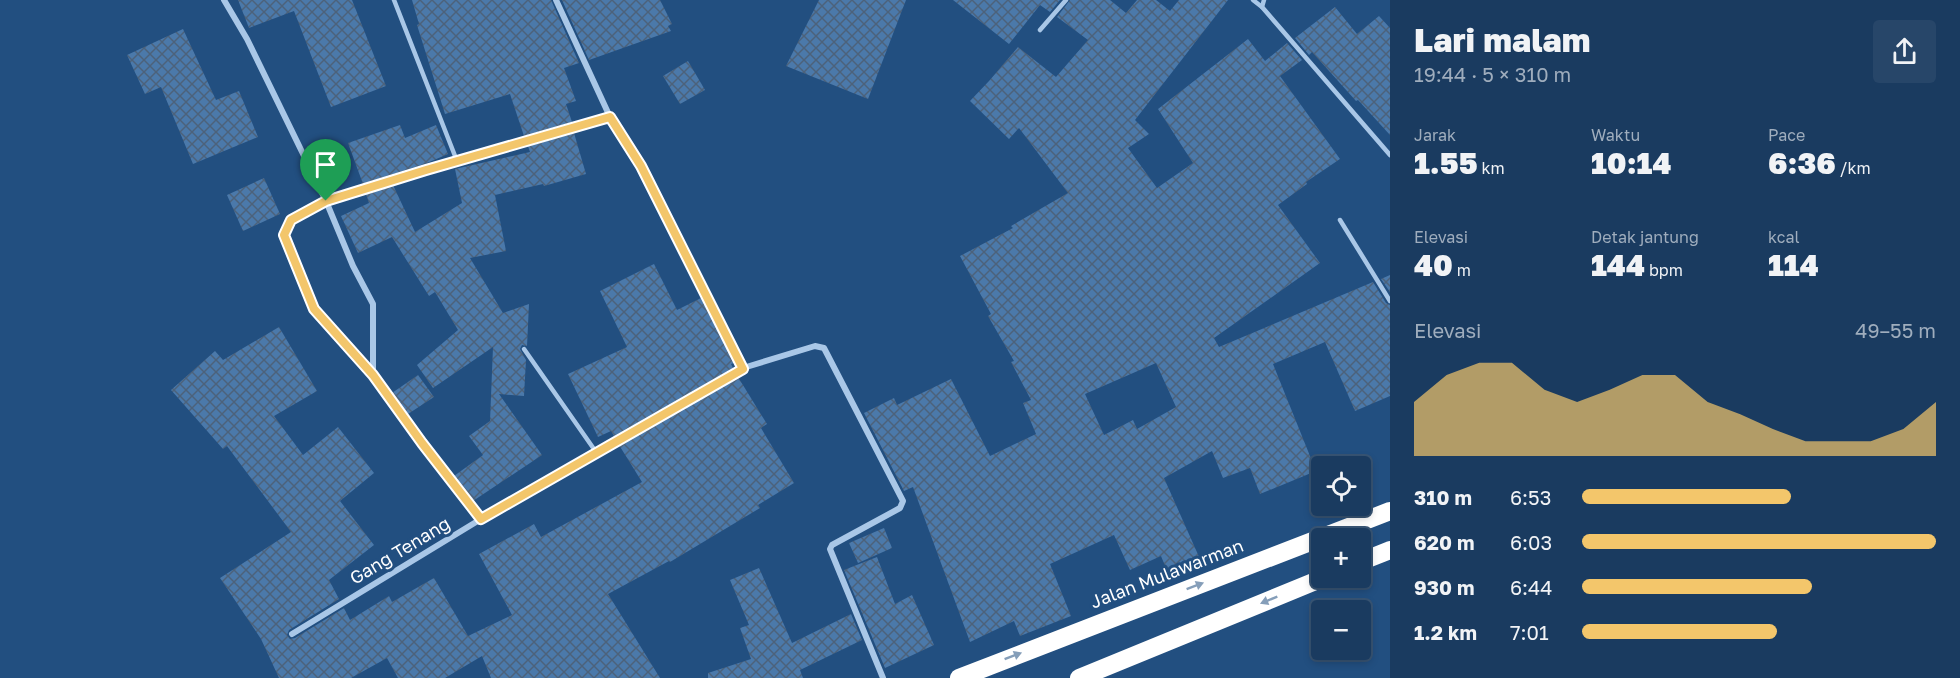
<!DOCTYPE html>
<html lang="id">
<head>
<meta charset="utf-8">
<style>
  :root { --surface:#1a3b60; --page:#274669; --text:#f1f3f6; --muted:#9fadbd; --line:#385575; --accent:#f3c66b }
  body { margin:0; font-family:"Golos Text",sans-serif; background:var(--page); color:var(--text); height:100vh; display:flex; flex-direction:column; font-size:22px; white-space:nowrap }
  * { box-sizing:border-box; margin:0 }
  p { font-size:20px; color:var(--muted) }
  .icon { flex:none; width:33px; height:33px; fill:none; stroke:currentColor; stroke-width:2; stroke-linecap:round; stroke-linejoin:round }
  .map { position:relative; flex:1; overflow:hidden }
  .sheet { display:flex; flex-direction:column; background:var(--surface); width:570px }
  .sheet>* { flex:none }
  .fabs { position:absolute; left:1311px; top:456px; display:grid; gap:12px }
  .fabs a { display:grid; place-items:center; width:60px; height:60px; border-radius:6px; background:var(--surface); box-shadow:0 3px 9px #0003,0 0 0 2px var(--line); font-size:30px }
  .pin { position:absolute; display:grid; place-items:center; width:51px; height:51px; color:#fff; margin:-62px -26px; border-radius:50% 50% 50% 0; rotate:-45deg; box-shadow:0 0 6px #0007 }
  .pin .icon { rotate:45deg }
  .round { display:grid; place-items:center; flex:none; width:63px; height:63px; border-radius:6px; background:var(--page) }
  .overview { display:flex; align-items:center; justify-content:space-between; height:102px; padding:0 24px }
  h1 { font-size:33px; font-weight:800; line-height:45px }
  .stats { display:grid; grid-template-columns:repeat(3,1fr); gap:9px; height:102px; padding:6px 24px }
  .stats div { display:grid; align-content:center }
  .stats b { font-size:30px; font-weight:800 }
  .stats small { font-size:16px; font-weight:400 }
  .stats p { font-size:16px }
  .chart { height:168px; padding:12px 24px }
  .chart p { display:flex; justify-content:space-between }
  .chart svg { width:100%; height:108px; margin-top:6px; fill:var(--accent); opacity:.7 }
  ul { padding:0 24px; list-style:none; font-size:20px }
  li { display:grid; grid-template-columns:96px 72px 1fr; align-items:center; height:45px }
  li i { height:15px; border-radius:8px; background:var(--accent) }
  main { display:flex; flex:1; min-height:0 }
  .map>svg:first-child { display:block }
  .building { fill:url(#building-cross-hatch); fill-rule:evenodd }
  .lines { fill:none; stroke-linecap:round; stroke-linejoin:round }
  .lane { stroke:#a9c7e7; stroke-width:4.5 }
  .street { stroke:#a9c7e7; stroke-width:6 }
  .highway { stroke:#fff; stroke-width:18 }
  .oneway { fill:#859eb9 }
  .route-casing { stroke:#fff; stroke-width:12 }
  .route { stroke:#f3c66b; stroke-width:8 }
  .labels { text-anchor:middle; stroke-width:6; stroke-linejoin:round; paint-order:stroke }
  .street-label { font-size:18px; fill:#fff; stroke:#224f80 }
</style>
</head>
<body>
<main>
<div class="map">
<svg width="1390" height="678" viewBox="0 0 1390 678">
  <defs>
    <pattern id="building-cross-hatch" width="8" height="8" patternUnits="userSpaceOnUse" patternTransform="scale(1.5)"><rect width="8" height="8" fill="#4b79aa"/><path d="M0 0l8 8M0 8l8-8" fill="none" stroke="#4c627b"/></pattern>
  </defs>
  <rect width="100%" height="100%" fill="#224f80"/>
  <!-- building -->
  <g class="building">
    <path d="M238,0H352L386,86L331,107L294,11L249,28Z"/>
    <path d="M412,0H551L579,63L564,68L576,101L566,104L572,122L524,136L510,94L445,114L417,25L419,24Z"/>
    <path d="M562,0H660L672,24L668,26L671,31L589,60Z"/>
    <path d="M819,0H906L868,99L786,66Z"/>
    <path d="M953,0H1060L1050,12L1040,5L1009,44Z"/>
    <path d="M1070,0H1110L1126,13L1137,0H1156L1170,11L1179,0H1228L1135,120L1149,134L1128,148L1157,188L1193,163L1158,109L1248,39L1265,61L1287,43L1302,60L1280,76L1340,159L1306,182L1307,184L1278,205L1320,263L1214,338L1219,347L1373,282L1386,303L1390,305V396L1355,411L1325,342L1273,364L1316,471L1260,494L1250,468L1223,478L1212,451L1164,478L1200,559L1168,573L1161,556L1130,570L1114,535L1050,564L1071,616L1020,636L1014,621L970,642L913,487L904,491L864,413L894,398L897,405L951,379L990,456L1036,434L1023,403L1031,400L1011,362L1014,361L988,316L991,314L960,256L1013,228L1011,226L1068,193L1019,128L1009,139L970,101L989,81L1018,47L1056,77L1088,40L1057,17ZM1156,363L1176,407L1137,429L1133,420L1104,435L1085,394Z"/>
    <path d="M1335,7L1357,34L1379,16L1390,28V135L1358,100L1356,101L1312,52L1309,55L1295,38Z"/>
    <path d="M183,29L216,100L239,91L258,137L193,164L161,87L145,94L127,55Z"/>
    <path d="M688,61L705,90L680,104L663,76Z"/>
    <path d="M400,125L405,138L436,125L448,154L427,163L363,184L348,143Z"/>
    <path d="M574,133L586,174L544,186L543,184L495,195L506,251L470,258L503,313L529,304L527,346L522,345L520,349L526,360L524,396L499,394L542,455L473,501L454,476L483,455L469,436L490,421L493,347L433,388L417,365L458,330L435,292L429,296L392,237L358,253L341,216L369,203L366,194L393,185L415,232L462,203L455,169L530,152L528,146Z"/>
    <path d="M264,178L280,214L243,231L227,195Z"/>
    <path d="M654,264L677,310L701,298L734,363L731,364L733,368L614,436L611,431L598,437L568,374L627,347L600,291Z"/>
    <path d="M1390,275V292L1381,279Z"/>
    <path d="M279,327L317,391L274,416L303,455L338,427L374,473L340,501L374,545L329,580L339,599L289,630L287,635L290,639L295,638L344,608L350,620L389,596L392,602L434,578L468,636L512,615L479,554L534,524L541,537L642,482L619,445L738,377L767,424L761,428L794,483L758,505L760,508L670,562L669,561L608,594L660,678H491L482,656L445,678H398L387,658L351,678H279L261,639L220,578L291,532L227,446L223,449L171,390L215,351L223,360Z"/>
    <path d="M418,375L434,397L408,414L392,393Z"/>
    <path d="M884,528L892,548L858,563L849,543Z"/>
    <path d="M877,557L895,604L912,595L934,645L885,668L844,570Z"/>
    <path d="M759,568L792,643L851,614L862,640L800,670L803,678H708V673L751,659L740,628L749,625L730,580Z"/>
  </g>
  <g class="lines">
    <!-- lane -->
    <g class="lane">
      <path d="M394,0L457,161"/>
      <path d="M1253,0L1262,7"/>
      <path d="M1264,0L1262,7L1390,155"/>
      <path d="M1040,30L1066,0"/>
      <path d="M1340,220L1390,301"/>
      <path d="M524,349L596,452"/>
    </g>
    <!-- street -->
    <g class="street">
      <path d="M224,0L247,39L326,201L353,266L373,304V375L422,443L481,519"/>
      <path d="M556,0L610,117"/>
      <path d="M373,375L314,309L284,235L286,227L291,221L326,201L426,169L610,117L641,166L743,368"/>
      <path d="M292,634L481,519L743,368L815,346L824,348L903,501L900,508L832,545L830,549L883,678"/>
    </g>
    <!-- highway -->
    <g class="highway">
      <path d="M1360,562L1390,550"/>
      <path d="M959,678L1390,511"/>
      <path d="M1079,678L1323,578"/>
    </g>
  </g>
  <!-- one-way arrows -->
  <defs><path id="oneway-solid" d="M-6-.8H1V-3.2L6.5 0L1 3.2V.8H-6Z" transform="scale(1.5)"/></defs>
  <g class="oneway">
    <use href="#oneway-solid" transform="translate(1195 586) rotate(-21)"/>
    <use href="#oneway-solid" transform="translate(1269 600) rotate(158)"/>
    <use href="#oneway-solid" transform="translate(1013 656) rotate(-21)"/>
  </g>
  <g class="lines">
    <!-- route casing -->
    <g class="route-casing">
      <path id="route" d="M610,117L641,166L743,369L481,519L422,443L373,375L314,309L284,235L291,220L326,201L426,170Z"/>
    </g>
    <!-- route -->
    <use href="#route" class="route"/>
  </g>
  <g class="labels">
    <!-- street labels -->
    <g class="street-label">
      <text transform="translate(400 551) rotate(-31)" y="6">Gang Tenang</text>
      <text transform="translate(1167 574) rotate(-21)" y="6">Jalan Mulawarman</text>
    </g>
  </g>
</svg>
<div class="fabs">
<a><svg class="icon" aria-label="locate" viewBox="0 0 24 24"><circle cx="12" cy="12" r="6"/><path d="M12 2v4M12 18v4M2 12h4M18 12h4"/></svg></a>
<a>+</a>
<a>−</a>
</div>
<div class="pin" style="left:326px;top:201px;background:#1e9e55"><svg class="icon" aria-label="arrive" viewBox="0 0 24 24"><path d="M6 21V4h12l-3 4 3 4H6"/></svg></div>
</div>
<section class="sheet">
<div class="overview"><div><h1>Lari malam</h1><p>19:44 · 5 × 310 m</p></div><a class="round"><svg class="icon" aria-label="share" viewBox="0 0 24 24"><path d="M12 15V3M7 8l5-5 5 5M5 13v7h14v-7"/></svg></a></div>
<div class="stats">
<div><p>Jarak</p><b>1.55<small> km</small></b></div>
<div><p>Waktu</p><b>10:14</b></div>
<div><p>Pace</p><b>6:36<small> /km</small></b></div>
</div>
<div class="stats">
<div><p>Elevasi</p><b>40<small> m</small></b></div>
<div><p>Detak jantung</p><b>144<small> bpm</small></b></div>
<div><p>kcal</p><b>114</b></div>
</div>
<div class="chart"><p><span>Elevasi</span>49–55 m</p>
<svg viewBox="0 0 160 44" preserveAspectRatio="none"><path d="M0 44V22L10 11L20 6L30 6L40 17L50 22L60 17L70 11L80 11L90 22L100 27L110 33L120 38L130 38L140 38L150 33L160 22V44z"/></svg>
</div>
<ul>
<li><b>310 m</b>6:53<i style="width:59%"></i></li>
<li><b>620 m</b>6:03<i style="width:100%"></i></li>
<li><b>930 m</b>6:44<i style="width:65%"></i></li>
<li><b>1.2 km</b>7:01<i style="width:55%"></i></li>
</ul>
</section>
</main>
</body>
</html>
